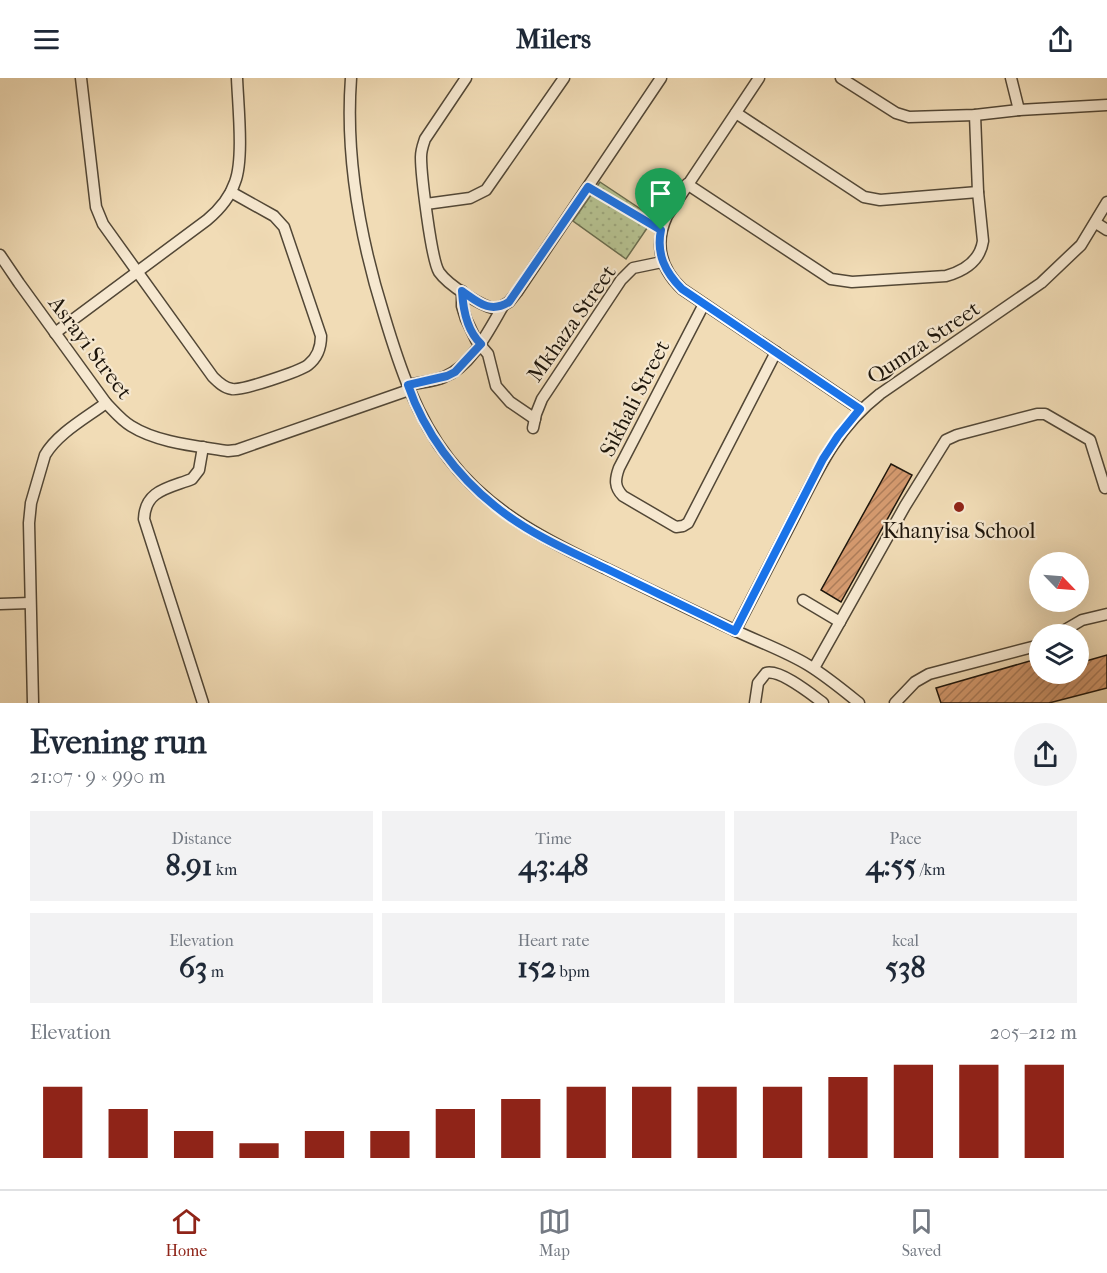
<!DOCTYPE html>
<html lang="en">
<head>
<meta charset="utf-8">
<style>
  :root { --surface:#fff; --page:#f2f2f3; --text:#1f2937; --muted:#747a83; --line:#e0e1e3; --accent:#8f2418 }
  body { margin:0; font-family:"IM FELL French Canon",serif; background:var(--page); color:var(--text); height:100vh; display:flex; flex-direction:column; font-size:22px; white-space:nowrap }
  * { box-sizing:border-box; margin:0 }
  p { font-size:20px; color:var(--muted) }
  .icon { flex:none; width:33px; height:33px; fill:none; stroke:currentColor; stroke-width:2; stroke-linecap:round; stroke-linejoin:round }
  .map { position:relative; height:625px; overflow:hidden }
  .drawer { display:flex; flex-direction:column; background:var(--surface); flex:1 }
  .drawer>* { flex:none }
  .needle { width:39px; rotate:115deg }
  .controls { position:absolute; left:1029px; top:474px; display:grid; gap:12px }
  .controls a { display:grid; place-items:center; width:60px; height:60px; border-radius:50%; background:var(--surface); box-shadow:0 6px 24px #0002; font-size:30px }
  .pin { position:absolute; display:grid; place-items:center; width:51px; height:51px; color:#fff; margin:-62px -26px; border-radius:50% 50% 50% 0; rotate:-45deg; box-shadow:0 0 6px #0007 }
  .pin .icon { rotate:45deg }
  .round { display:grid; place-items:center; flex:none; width:63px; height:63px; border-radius:32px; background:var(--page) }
  .overview { display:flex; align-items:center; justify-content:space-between; height:102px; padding:0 30px }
  h1 { font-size:33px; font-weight:700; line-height:45px }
  .metrics { display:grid; grid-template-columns:repeat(3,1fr); gap:9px; height:102px; padding:6px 30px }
  .metrics div { display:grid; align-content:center; border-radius:0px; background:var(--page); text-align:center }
  .metrics b { font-size:30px; font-weight:700 }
  .metrics small { font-size:16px; font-weight:400 }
  .metrics p { font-size:16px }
  .chart { height:168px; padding:12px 30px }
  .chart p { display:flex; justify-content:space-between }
  .chart svg { width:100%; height:108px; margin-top:6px; stroke:var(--accent); stroke-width:6 }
  header { display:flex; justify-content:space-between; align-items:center; height:78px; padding:0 30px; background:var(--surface); font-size:27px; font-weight:700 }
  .tab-bar { display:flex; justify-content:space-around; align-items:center; height:84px; border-top:2px solid var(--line); background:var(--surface); font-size:16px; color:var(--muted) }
  .tab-bar a { display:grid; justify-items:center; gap:3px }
  .tab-bar .selected { color:var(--accent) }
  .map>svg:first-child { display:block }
  .green { fill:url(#green-dots); stroke:#6a6c4e; stroke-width:1.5 }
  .building { fill:url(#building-hatch); stroke:#1d150b; stroke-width:1.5 }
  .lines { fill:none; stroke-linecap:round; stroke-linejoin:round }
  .minor-casing { stroke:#524736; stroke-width:13 }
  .path { stroke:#1d150b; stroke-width:1.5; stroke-dasharray:4.5 3; stroke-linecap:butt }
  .minor { stroke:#f6e8d0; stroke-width:10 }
  .route-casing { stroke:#fff; stroke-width:12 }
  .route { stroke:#1a73e8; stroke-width:8 }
  .poi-dot { fill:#8f2418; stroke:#f6e8d0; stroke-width:2 }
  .labels { text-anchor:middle; stroke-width:4.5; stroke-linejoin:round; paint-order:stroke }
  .street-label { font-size:22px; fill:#1d150b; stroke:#f6e8d0 }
  .poi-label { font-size:22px; fill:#1d150b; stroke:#f6e8d0 }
</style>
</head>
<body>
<header><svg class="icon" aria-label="menu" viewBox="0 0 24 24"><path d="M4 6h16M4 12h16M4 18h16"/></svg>Milers<svg class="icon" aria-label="share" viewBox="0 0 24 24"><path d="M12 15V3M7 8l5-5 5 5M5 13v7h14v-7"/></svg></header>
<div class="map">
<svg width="1107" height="625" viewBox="0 0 1107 625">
  <defs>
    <pattern id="green-dots" width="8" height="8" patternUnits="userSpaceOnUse" patternTransform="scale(1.5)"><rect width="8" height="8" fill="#b6c291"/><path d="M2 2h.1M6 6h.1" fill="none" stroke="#9ca67c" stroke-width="1.8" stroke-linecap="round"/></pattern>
    <pattern id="building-hatch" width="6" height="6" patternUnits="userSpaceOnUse" patternTransform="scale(1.5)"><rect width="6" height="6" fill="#d69b70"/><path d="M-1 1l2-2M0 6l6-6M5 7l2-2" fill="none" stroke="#ad7d5a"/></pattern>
  </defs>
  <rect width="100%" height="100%" fill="#f1dcb6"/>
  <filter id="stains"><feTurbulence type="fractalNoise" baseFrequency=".00333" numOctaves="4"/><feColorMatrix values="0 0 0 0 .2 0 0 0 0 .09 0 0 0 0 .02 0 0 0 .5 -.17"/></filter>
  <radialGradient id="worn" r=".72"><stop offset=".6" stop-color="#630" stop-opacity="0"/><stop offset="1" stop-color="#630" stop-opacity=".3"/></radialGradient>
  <!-- green -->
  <path class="green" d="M600,104L654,140L626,181L573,143Z"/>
  <!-- building -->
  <g class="building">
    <path d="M891,386L912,397L841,524L821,512Z"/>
    <path d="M1078,566H1082L1086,583L1107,577V610L1049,625H941L936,610L1040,580V596H1078Z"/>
  </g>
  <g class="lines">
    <!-- minor casing -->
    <g class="minor-casing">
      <g id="minor">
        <path d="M81,0L96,129L103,146L213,299C218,304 224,310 232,311C242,313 300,293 308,287C317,280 321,269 321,258L284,149L274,138L231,114"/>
        <path d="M351,0C345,81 360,160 384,237C399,287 416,339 449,381C490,435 551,465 611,493C652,513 693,533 734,552C759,564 785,573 808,587C826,598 843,612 859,625"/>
        <path d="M466,0L425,61C423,67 421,72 421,79C421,96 431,181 439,194C448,207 482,229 497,231L509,224L517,214L661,0"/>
        <path d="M759,0L667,138C654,166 660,190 682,211L860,331"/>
        <path d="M841,0L896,35L909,39L975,37L1019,32L1107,27"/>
        <path d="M1011,0L1019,32"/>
        <path d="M736,35L864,119L880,122L978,114"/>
        <path d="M687,106L831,201L852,204L946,198C964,193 980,183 983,163L978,114L975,37"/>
        <path d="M426,126L470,120L486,112L564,0"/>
        <path d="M1096,145L1107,152"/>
        <path d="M0,177L19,205L106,325C114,333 121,342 131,348C158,365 197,368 228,373L237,372L409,312"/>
        <path d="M462,213V228L466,241L476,262L488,276L496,308L510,324L535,341"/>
        <path d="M704,226L619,390C615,401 614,409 623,418L676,449L683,448L688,445L776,274"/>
        <path d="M55,255L207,142C219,132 230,119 235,104C244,81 238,27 237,0"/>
        <path d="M408,307C420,304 433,304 444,299C471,289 489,252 503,228"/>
        <path d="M533,350L536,336L542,321L621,202L633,190L662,184"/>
        <path d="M803,522L840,544"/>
        <path d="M0,526L30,525"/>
        <path d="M735,553C754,516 773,479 792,443C817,394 835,351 880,316L1041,205L1081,167L1107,124"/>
        <path d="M1058,556L1082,542L1107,536"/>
        <path d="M814,590L905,428L946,362L957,357L1037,336H1045L1090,362L1105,410"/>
        <path d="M33,625L29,445L31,425L45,377C58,355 86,340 106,325"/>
        <path d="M203,625L144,441C145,412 169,410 192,401L199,392L203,369"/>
        <path d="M755,625L758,605L766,595C780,591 811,616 823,625"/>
        <path d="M895,625L915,604L929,596L1040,567"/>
      </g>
    </g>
    <!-- path -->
    <path class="path" d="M596,114L652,146"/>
    <!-- minor -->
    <use href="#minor" class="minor"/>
  </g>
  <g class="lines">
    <!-- route casing -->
    <g class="route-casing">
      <path id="route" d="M588,109L661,152C656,176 665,194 682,211L860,331L838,358L823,381L735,553C693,532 650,512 607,491C569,473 528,455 495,428C457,398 424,354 408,307L447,298L455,294L481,266C467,253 463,231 462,213C478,224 490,236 509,224Z"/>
    </g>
    <!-- route -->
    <use href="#route" class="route"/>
  </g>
  <!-- markers -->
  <circle class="poi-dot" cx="959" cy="429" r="6"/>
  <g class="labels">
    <!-- street labels -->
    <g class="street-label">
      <text transform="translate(571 245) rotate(-55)" y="8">Mkhaza Street</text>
      <text transform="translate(923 264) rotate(-34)" y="8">Qumza Street</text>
      <text transform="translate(91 269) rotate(53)" y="8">Asrayi Street</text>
      <text transform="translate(634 320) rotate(-63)" y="8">Sikhali Street</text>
    </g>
    <!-- poi labels -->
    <g class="poi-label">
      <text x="959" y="460">Khanyisa School</text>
    </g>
  </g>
  <rect width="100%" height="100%" filter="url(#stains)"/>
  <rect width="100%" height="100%" fill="url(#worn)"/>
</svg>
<div class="controls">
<a><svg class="needle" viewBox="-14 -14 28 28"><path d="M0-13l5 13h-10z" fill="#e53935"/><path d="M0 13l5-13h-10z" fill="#747a83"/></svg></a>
<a><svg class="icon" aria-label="layers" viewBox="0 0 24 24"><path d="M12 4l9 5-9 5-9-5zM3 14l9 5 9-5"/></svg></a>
</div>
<div class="pin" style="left:661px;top:152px;background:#1e9e55"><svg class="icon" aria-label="arrive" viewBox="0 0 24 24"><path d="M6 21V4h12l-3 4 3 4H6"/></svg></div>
</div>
<section class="drawer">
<div class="overview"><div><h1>Evening run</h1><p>21:07 · 9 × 990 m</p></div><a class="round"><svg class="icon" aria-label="share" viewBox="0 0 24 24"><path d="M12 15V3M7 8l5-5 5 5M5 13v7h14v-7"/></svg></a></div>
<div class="metrics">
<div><p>Distance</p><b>8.91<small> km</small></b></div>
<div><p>Time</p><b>43:48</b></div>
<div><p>Pace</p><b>4:55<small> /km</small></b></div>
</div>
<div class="metrics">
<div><p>Elevation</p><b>63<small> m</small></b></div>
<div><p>Heart rate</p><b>152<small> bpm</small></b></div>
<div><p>kcal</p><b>538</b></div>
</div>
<div class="chart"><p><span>Elevation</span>205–212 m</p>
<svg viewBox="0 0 160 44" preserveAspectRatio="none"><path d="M5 44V15M15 44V24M25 44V33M35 44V38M45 44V33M55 44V33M65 44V24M75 44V20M85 44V15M95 44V15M105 44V15M115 44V15M125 44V11M135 44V6M145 44V6M155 44V6"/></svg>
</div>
</section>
<nav class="tab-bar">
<a class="selected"><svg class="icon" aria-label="home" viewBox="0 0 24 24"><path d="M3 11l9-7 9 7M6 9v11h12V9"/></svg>Home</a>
<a><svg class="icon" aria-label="map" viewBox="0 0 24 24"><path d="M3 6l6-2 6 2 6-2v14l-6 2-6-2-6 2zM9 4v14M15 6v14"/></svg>Map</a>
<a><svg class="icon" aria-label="saved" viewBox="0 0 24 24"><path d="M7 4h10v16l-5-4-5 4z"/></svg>Saved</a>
</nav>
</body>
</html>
